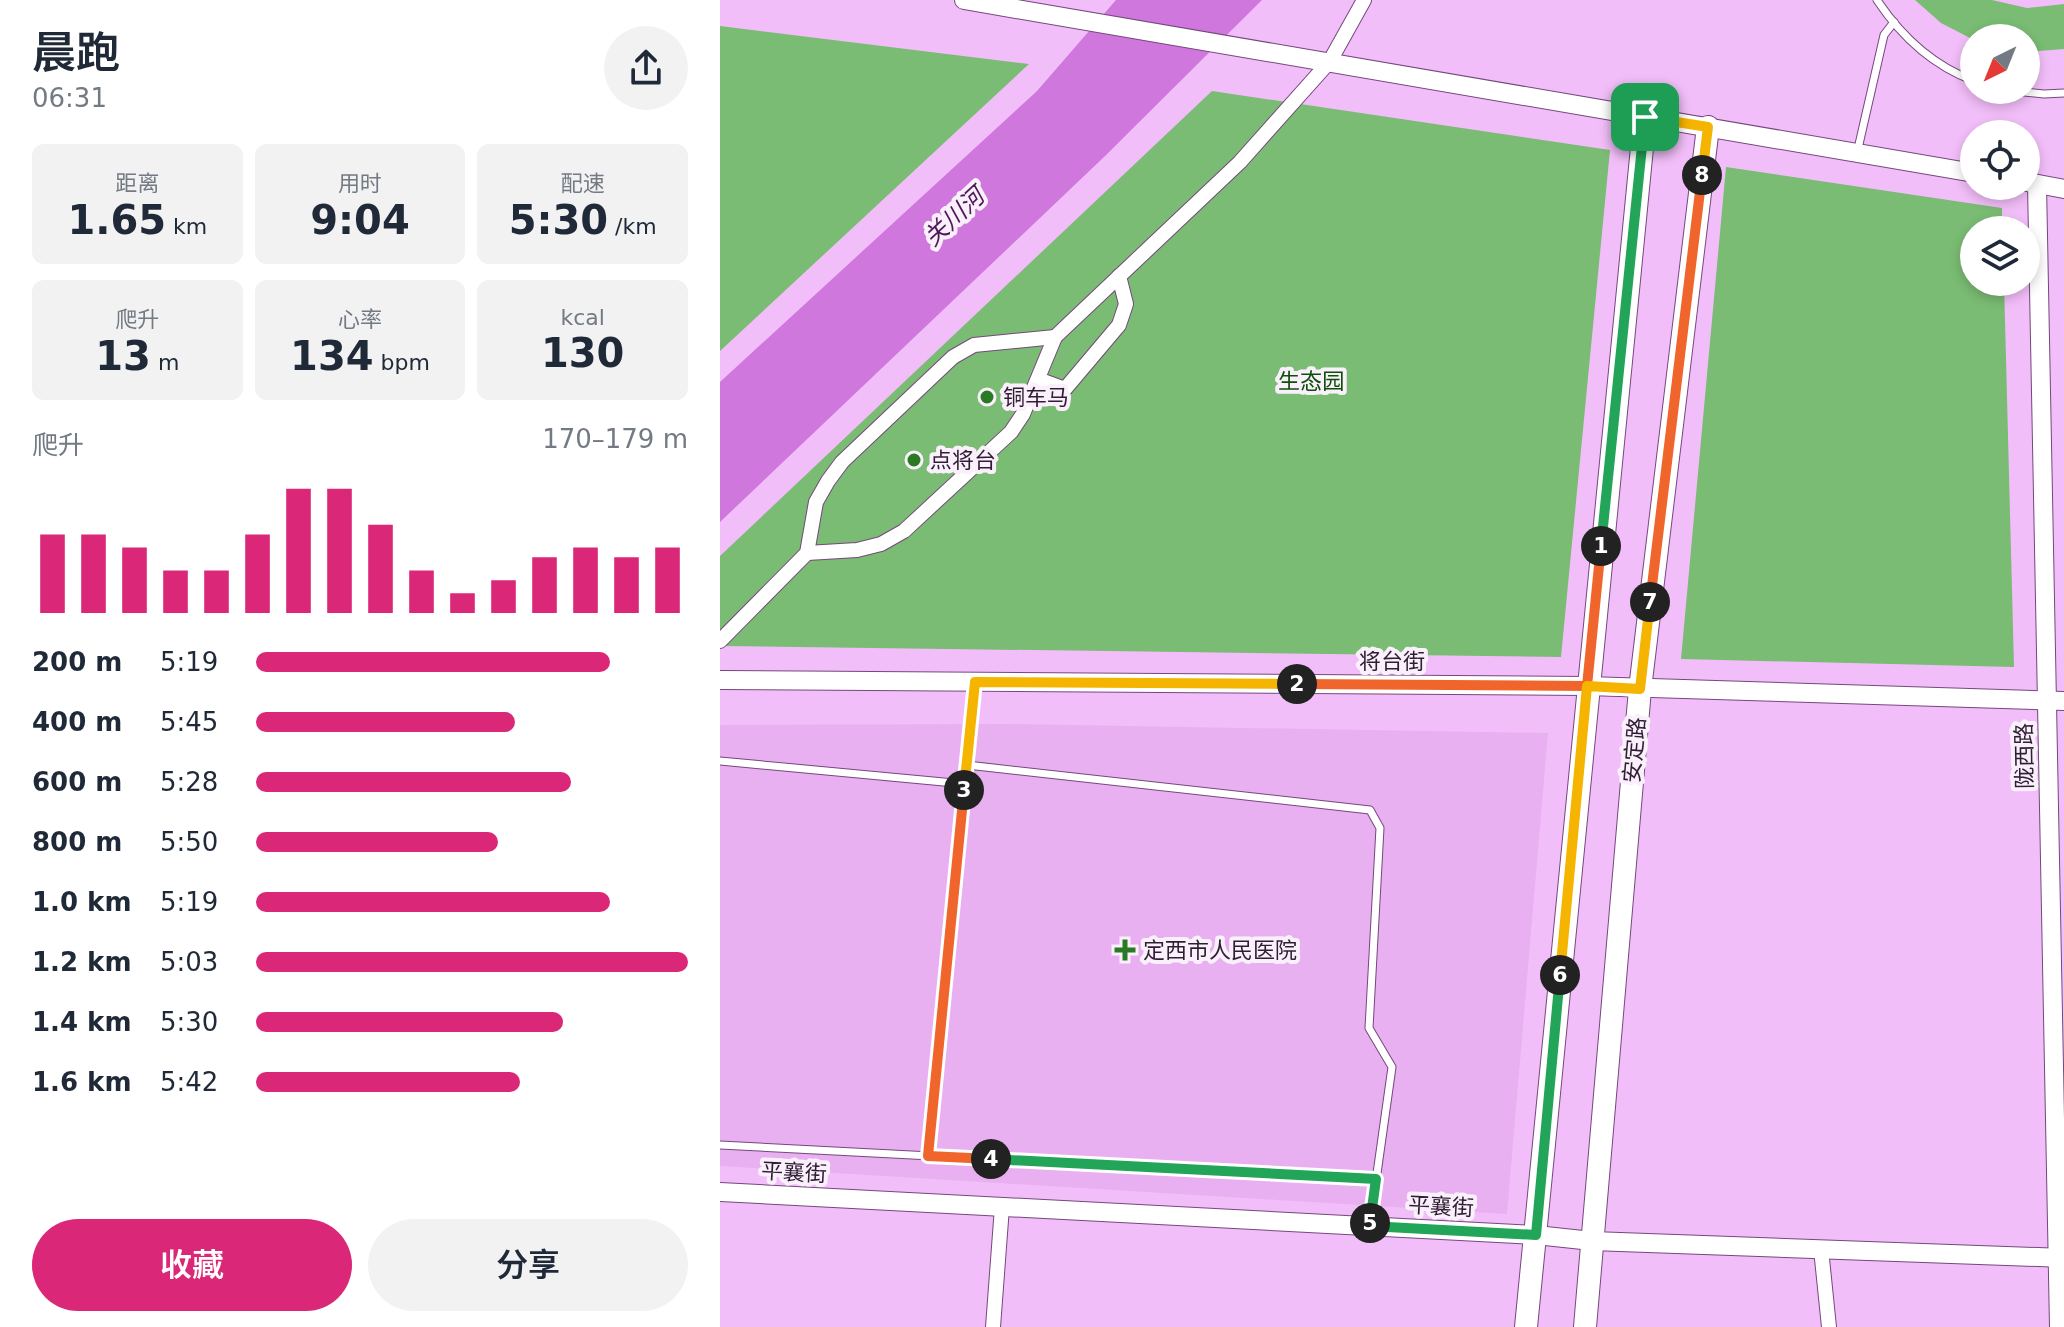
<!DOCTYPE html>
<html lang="zh">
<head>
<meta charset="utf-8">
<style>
  :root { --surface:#fff; --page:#f2f2f3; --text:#1f2937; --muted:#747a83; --accent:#db2777 }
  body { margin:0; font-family:"DejaVu Sans","Noto Sans SC",sans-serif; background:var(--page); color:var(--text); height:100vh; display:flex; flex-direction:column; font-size:30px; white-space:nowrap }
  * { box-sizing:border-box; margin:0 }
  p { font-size:26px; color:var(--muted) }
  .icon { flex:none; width:44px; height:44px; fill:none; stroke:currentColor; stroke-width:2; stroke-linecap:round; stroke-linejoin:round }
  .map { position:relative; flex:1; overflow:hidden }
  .details { display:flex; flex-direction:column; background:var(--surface); width:720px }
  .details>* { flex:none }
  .needle { width:52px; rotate:223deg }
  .fabs { position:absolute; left:1240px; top:24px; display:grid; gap:16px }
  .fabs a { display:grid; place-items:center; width:80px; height:80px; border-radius:50%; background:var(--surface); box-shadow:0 4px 12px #0003; font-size:40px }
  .pin { position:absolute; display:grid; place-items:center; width:68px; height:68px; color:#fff; margin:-34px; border-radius:16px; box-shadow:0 4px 12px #0006 }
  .km { position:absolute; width:40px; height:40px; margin:-20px; border-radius:50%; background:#222; color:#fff; font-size:22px; line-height:40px; text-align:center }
  .round { display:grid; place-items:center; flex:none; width:84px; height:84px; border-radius:42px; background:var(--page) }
  .head { display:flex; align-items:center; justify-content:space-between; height:136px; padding:0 32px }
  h1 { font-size:44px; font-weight:600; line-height:60px }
  .metrics { display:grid; grid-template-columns:repeat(3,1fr); gap:12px; height:136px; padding:8px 32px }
  .metrics div { display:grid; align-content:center; border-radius:12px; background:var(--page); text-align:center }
  .metrics b { font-size:40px; font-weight:600 }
  .metrics small { font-size:22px; font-weight:400 }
  .metrics p { font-size:22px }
  .chart { height:224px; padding:16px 32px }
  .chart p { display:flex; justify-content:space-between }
  .chart svg { width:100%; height:144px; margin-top:8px; stroke:var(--accent); stroke-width:6 }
  .action { display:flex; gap:16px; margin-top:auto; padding:16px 32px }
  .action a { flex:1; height:92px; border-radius:48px; background:var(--accent); color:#fff; font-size:32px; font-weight:600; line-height:92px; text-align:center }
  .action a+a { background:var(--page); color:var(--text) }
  ul { padding:0 32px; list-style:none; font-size:26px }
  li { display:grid; grid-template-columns:128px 96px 1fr; align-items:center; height:60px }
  li i { height:20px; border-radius:10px; background:var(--accent) }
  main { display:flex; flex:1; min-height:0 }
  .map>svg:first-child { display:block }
  .built { fill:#e8b0f0 }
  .green { fill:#7abc73 }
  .water { fill:#cf77dd }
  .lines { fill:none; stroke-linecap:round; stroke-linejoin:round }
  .service-casing { stroke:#75487c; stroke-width:9 }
  .minor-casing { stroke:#75487c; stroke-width:16 }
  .tertiary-casing { stroke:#75487c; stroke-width:20 }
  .secondary-casing { stroke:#75487c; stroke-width:24 }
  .service { stroke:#fff; stroke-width:7 }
  .minor { stroke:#fff; stroke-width:14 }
  .tertiary { stroke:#fff; stroke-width:18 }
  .secondary { stroke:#fff; stroke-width:22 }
  .split-1-casing { stroke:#fff; stroke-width:16 }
  .split-2-casing { stroke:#fff; stroke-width:16 }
  .split-3-casing { stroke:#fff; stroke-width:16 }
  .split-4-casing { stroke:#fff; stroke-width:16 }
  .split-5-casing { stroke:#fff; stroke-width:16 }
  .split-6-casing { stroke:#fff; stroke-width:16 }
  .split-7-casing { stroke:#fff; stroke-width:16 }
  .split-8-casing { stroke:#fff; stroke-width:16 }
  .split-9-casing { stroke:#fff; stroke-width:16 }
  .split-1 { stroke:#22a559; stroke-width:10 }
  .split-2 { stroke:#f0652b; stroke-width:10 }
  .split-3 { stroke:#f5b400; stroke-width:10 }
  .split-4 { stroke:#f0652b; stroke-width:10 }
  .split-5 { stroke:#22a559; stroke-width:10 }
  .split-6 { stroke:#22a559; stroke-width:10 }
  .split-7 { stroke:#f5b400; stroke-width:10 }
  .split-8 { stroke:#f0652b; stroke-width:10 }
  .split-9 { stroke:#f5b400; stroke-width:10 }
  .poi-dot { fill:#2a7a24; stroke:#faf0fc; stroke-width:3 }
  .labels { text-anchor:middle; stroke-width:8; stroke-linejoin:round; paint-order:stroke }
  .park-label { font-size:22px; fill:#0c5007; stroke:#faf0fc }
  .poi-label { font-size:22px; fill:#301d33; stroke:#faf0fc; text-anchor:start }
  .street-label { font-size:22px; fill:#301d33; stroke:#faf0fc }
  .water-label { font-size:24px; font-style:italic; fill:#4f1858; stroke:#faf0fc }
</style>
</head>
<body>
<main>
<section class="details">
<div class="head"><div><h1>晨跑</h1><p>06:31</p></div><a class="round"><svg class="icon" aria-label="share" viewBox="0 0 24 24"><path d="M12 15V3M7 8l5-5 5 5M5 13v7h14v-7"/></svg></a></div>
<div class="metrics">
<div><p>距离</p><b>1.65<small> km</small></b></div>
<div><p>用时</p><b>9:04</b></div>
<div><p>配速</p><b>5:30<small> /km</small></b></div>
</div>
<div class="metrics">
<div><p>爬升</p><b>13<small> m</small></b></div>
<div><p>心率</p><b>134<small> bpm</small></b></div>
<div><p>kcal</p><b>130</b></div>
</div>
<div class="chart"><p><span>爬升</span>170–179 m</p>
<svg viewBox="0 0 160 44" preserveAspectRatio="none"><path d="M5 44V20M15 44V20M25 44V24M35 44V31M45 44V31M55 44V20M65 44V6M75 44V6M85 44V17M95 44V31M105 44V38M115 44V34M125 44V27M135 44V24M145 44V27M155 44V24"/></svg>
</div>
<ul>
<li><b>200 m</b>5:19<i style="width:82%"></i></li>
<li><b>400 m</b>5:45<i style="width:60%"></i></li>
<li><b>600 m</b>5:28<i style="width:73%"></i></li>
<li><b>800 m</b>5:50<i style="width:56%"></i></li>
<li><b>1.0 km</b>5:19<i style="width:82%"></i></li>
<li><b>1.2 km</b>5:03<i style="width:100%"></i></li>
<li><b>1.4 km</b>5:30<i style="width:71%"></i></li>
<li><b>1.6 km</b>5:42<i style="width:61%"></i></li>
</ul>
<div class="action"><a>收藏</a><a>分享</a></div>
</section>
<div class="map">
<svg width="1344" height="1327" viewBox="0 0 1344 1327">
  <rect width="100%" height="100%" fill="#f2bef9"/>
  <!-- built -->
  <path class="built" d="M290,724L828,733L787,1214L0,1166V725Z"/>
  <!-- green -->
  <g class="green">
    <path d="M1195,0H1272L1307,8L1344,4V49L1306,52V38H1254V40L1221,23Z"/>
    <path d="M0,26L309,64L0,351Z"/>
    <path d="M492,91L890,150L841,657L0,646V556Z"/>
    <path d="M1006,167L1282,208V230H1254V282H1284L1294,667L961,659Z"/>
  </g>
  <!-- water -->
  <path class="water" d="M396,0H542L384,157L0,522V382L317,91Z"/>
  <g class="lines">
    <!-- service casing -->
    <g class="service-casing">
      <g id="service">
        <path d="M1157,0C1181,36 1214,66 1254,81"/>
        <path d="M1283,90L1324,94L1344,93"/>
        <path d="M1137,153L1164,35L1174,22"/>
        <path d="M0,761L245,784"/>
        <path d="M247,765L650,810L660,828L649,1028L672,1067L650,1223"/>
        <path d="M0,1145L656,1179"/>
        <path d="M208,1156L255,684"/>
      </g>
    </g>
    <!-- minor casing -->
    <g class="minor-casing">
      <g id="minor">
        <path d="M318,379L345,389L399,325L406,304L399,276"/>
        <path d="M87,553L137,550L161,544L184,531L291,432L303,414L335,337L520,162L610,61L644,0"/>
        <path d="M0,641L87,553L96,502L108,481L122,462L233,357L254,345L335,337"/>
        <path d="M1101,1249L1109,1327"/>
        <path d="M273,1327L282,1207"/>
      </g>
    </g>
    <!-- tertiary casing -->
    <g class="tertiary-casing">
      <g id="tertiary">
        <path d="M244,0L1254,173"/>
        <path d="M1307,182L1344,189"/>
        <path d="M1317,184L1339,1327"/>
        <path d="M0,680L867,686L1344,701"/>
        <path d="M0,1192L816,1235L872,1241L1344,1258"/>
      </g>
    </g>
    <!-- secondary casing -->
    <g class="secondary-casing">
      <g id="secondary">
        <path d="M806,1327L925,117"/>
        <path d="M865,1327L920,689L988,127"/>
      </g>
    </g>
    <!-- service -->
    <use href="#service" class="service"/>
    <!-- minor -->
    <use href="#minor" class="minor"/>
    <!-- tertiary -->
    <use href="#tertiary" class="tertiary"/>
    <!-- secondary -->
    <use href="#secondary" class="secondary"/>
  </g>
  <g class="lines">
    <!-- split-1 casing -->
    <g class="split-1-casing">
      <path id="split-1" d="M881,546L925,117"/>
    </g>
    <!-- split-2 casing -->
    <g class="split-2-casing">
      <path id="split-2" d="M577,684L867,686L881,546"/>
    </g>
    <!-- split-3 casing -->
    <g class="split-3-casing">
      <path id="split-3" d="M244,790L255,682L577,684"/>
    </g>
    <!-- split-4 casing -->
    <g class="split-4-casing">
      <path id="split-4" d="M244,790L208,1156L271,1159"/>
    </g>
    <!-- split-5 casing -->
    <g class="split-5-casing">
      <path id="split-5" d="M271,1159L656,1179L650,1223"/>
    </g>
    <!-- split-6 casing -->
    <g class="split-6-casing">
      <path id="split-6" d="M650,1223L649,1226L816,1235L840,975"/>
    </g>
    <!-- split-7 casing -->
    <g class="split-7-casing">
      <path id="split-7" d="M840,975L867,686L920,689L930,602"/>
    </g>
    <!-- split-8 casing -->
    <g class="split-8-casing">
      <path id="split-8" d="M930,602L982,175"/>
    </g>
    <!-- split-9 casing -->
    <g class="split-9-casing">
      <path id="split-9" d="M925,117L988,127L982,175"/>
    </g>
    <!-- split-1 -->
    <use href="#split-1" class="split-1"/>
    <!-- split-2 -->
    <use href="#split-2" class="split-2"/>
    <!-- split-3 -->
    <use href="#split-3" class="split-3"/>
    <!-- split-4 -->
    <use href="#split-4" class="split-4"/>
    <!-- split-5 -->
    <use href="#split-5" class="split-5"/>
    <!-- split-6 -->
    <use href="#split-6" class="split-6"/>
    <!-- split-7 -->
    <use href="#split-7" class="split-7"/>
    <!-- split-8 -->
    <use href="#split-8" class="split-8"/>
    <!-- split-9 -->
    <use href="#split-9" class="split-9"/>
  </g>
  <!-- markers -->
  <g class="poi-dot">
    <circle cx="267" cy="397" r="8"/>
    <circle cx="194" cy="460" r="8"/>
    <path d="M401 938h8v8h8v8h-8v8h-8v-8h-8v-8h8z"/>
  </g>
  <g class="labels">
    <!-- park labels -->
    <g class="park-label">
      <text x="591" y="389">生态园</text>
    </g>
    <!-- poi labels -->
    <g class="poi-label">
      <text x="283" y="405">铜车马</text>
      <text x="210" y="468">点将台</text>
      <text x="423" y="958">定西市人民医院</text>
    </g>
    <!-- street labels -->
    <g class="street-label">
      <text x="672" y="669">将台街</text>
      <text transform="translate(914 750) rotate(-85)" y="8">安定路</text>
      <text transform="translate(1304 756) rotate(-91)" y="8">陇西路</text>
      <text transform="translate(74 1172) rotate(3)" y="8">平襄街</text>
      <text transform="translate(721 1206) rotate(3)" y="8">平襄街</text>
    </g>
    <!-- water labels -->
    <g class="water-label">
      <text transform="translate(234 217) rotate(-43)" y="8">关川河</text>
    </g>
  </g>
</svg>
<div class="fabs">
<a><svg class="needle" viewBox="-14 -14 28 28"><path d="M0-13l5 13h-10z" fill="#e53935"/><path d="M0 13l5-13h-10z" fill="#747a83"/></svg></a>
<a><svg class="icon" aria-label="locate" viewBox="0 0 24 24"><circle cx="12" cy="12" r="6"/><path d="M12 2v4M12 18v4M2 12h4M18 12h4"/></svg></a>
<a><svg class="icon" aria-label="layers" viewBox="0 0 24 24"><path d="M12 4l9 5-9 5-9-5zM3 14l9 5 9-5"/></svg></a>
</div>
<div class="pin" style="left:925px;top:117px;background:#1e9e55"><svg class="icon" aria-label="arrive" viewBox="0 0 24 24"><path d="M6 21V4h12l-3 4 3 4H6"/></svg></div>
<b class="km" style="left:881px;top:546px">1</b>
<b class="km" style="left:577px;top:684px">2</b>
<b class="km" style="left:244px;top:790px">3</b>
<b class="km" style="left:271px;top:1159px">4</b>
<b class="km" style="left:650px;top:1223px">5</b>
<b class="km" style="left:840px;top:975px">6</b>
<b class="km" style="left:930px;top:602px">7</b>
<b class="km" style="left:982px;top:175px">8</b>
</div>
</main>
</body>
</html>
